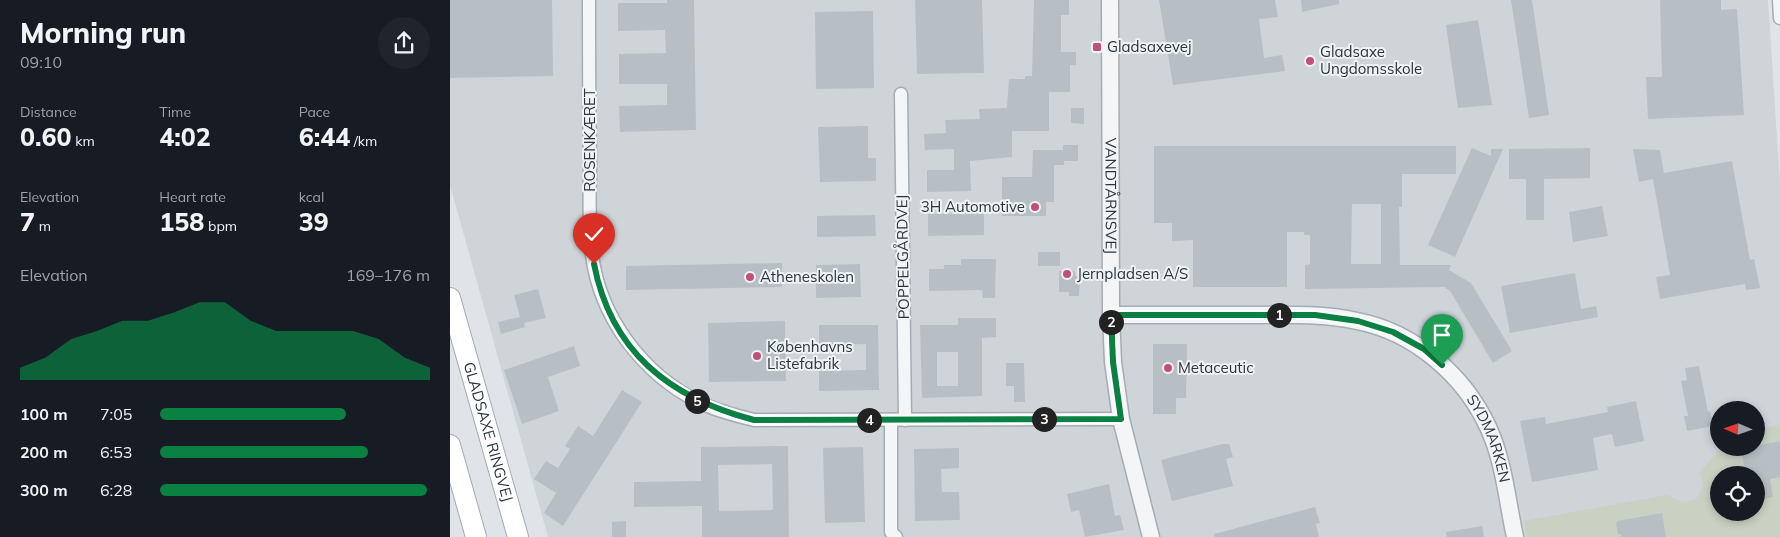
<!DOCTYPE html>
<html lang="en">
<head>
<meta charset="utf-8">
<style>
  :root { --surface:#171b24; --page:#20242c; --text:#f1f3f6; --muted:#9ea1a6; --accent:#0b8043 }
  body { margin:0; font-family:Mulish,sans-serif; background:var(--page); color:var(--text); height:100vh; display:flex; flex-direction:column; font-size:19px; white-space:nowrap }
  * { box-sizing:border-box; margin:0 }
  p { font-size:16px; color:var(--muted) }
  .icon { flex:none; width:28px; height:28px; fill:none; stroke:currentColor; stroke-width:2; stroke-linecap:round; stroke-linejoin:round }
  .map { position:relative; flex:1; overflow:hidden }
  .sheet { display:flex; flex-direction:column; background:var(--surface); width:450px }
  .sheet>* { flex:none }
  .needle { width:32px; rotate:272deg }
  .tools { position:absolute; left:1260px; top:401px; display:grid; gap:10px }
  .tools a { display:grid; place-items:center; width:55px; height:55px; border-radius:50%; background:var(--surface); box-shadow:0 2px 8px #0003; font-size:25px }
  .pin { position:absolute; display:grid; place-items:center; width:42px; height:42px; color:#fff; margin:-51px -21px; border-radius:50% 50% 50% 0; rotate:-45deg; box-shadow:0 0 5px #0007 }
  .pin .icon { rotate:45deg }
  .km { position:absolute; width:25px; height:25px; margin:-12px; border-radius:50%; background:#222; color:#fff; font-size:14px; line-height:25px; text-align:center }
  .round { display:grid; place-items:center; flex:none; width:52px; height:52px; border-radius:26px; background:var(--page) }
  .head { display:flex; align-items:center; justify-content:space-between; height:85px; padding:0 20px }
  h1 { font-size:28px; font-weight:800; line-height:38px }
  .figures { display:grid; grid-template-columns:repeat(3,1fr); gap:8px; height:85px; padding:5px 20px }
  .figures div { display:grid; align-content:center }
  .figures b { font-size:25px; font-weight:800 }
  .figures small { font-size:14px; font-weight:400 }
  .figures p { font-size:14px }
  .chart { height:140px; padding:10px 20px }
  .chart p { display:flex; justify-content:space-between }
  .chart svg { width:100%; height:90px; margin-top:5px; fill:var(--accent); opacity:.7 }
  ul { padding:0 20px; list-style:none; font-size:16px }
  li { display:grid; grid-template-columns:80px 60px 1fr; align-items:center; height:38px }
  li i { height:12px; border-radius:6px; background:var(--accent) }
  main { display:flex; flex:1; min-height:0 }
  .map>svg:first-child { display:block }
  .built { fill:#cfd4d9; fill-rule:evenodd }
  .green { fill:#c8d1c2; fill-rule:evenodd }
  .building { fill:#b8bfc4; fill-rule:evenodd }
  .lines { fill:none; stroke-linecap:round; stroke-linejoin:round }
  .minor-casing { stroke:#a6acb1; stroke-width:15 }
  .tertiary-casing { stroke:#a6acb1; stroke-width:19 }
  .primary-casing { stroke:#a1abb2; stroke-width:22 }
  .minor { stroke:#f3f5f6; stroke-width:12 }
  .tertiary { stroke:#f3f5f6; stroke-width:16 }
  .primary { stroke:#fff; stroke-width:20 }
  .route-casing { stroke:#fff; stroke-width:10 }
  .route { stroke:#0b8043; stroke-width:6 }
  .poi-dot { fill:#c05176; stroke:#f0f3f5; stroke-width:2 }
  .labels { text-anchor:middle; stroke-width:4; stroke-linejoin:round; paint-order:stroke }
  .poi-label { font-size:15px; fill:#2a353d; stroke:#f0f3f5; text-anchor:start }
  .street-label { font-size:15px; fill:#2a353d; stroke:#f0f3f5 }
</style>
</head>
<body>
<main>
<section class="sheet">
<div class="head"><div><h1>Morning run</h1><p>09:10</p></div><a class="round"><svg class="icon" aria-label="share" viewBox="0 0 24 24"><path d="M12 15V3M7 8l5-5 5 5M5 13v7h14v-7"/></svg></a></div>
<div class="figures">
<div><p>Distance</p><b>0.60<small> km</small></b></div>
<div><p>Time</p><b>4:02</b></div>
<div><p>Pace</p><b>6:44<small> /km</small></b></div>
</div>
<div class="figures">
<div><p>Elevation</p><b>7<small> m</small></b></div>
<div><p>Heart rate</p><b>158<small> bpm</small></b></div>
<div><p>kcal</p><b>39</b></div>
</div>
<div class="chart"><p><span>Elevation</span>169–176 m</p>
<svg viewBox="0 0 160 44" preserveAspectRatio="none"><path d="M0 44V38L10 33L20 24L30 20L40 15L50 15L60 11L70 6L80 6L90 15L100 20L110 20L120 20L130 20L140 24L150 33L160 38V44z"/></svg>
</div>
<ul>
<li><b>100 m</b>7:05<i style="width:69%"></i></li>
<li><b>200 m</b>6:53<i style="width:77%"></i></li>
<li><b>300 m</b>6:28<i style="width:99%"></i></li>
</ul>
</section>
<div class="map">
<svg width="1330" height="537" viewBox="0 0 1330 537">
  <rect width="100%" height="100%" fill="#e0e4e8"/>
  <!-- built -->
  <path class="built" d="M0,0H1318L1330,184V537H98L0,185ZM1269,410H1306V448H1269ZM1269,475H1306V512H1269Z"/>
  <!-- green -->
  <path class="green" d="M1330,425V537H1077L1074,521L1217,495L1232,502L1246,499L1253,486L1250,472L1271,448H1306V430ZM1269,475H1306V512H1269Z"/>
  <!-- building -->
  <g class="building">
    <path d="M0,0H102L103,76L0,78Z"/>
    <path d="M217,0H244L246,130L170,132L169,106L217,105V84H169V54L216,53L215,30L168,31V3H217Z"/>
    <path d="M465,0H532L534,73L467,74Z"/>
    <path d="M584,0H619V15H611V52H626V65H620V92H599V131H562V157L520,161L521,191L477,192V170H504V149L475,150L474,134L496,133L495,120L530,119L529,109L557,108L559,79H575V76H582Z"/>
    <path d="M709,0H825L828,17L809,19L814,58L832,55L835,71L723,85Z"/>
    <path d="M851,0H889V4L852,12Z"/>
    <path d="M1061,0H1082L1099,115L1079,118Z"/>
    <path d="M1210,0H1271V10L1287,9L1294,115L1198,119L1196,77H1212Z"/>
    <path d="M423,11L424,88L366,89L365,12Z"/>
    <path d="M1028,20L1042,105L1008,108L996,25Z"/>
    <path d="M621,108H634V124L621,123Z"/>
    <path d="M418,126V158H426V181L370,182L368,127Z"/>
    <path d="M613,145H628V161H614V165H604V202H596V216H552V177H582L583,150H613Z"/>
    <path d="M704,146H1006V174H952V207H949L950,265H1001L999,270L1021,283L1062,351L1043,363L1000,291L994,287L855,289V265L860,264V235H854V232H837V287H743V240L722,241V223H704ZM902,204H931V264H901Z"/>
    <path d="M1022,148L1041,156V149H1053L1005,257L978,245Z"/>
    <path d="M1140,148V178L1094,179V220H1076V179H1059V149Z"/>
    <path d="M1183,149L1210,150L1214,173L1282,161L1300,260L1304,259L1310,288L1296,290L1295,284L1210,299L1206,277L1220,275L1203,179L1189,182Z"/>
    <path d="M1152,206L1158,236L1123,242L1119,212Z"/>
    <path d="M534,213V235L478,236V214Z"/>
    <path d="M425,215L426,236L367,237V216Z"/>
    <rect x="588" y="252" width="22" height="14"/>
    <path d="M511,259H546L545,298H533L532,290L479,291V269H494V265H511Z"/>
    <path d="M332,263V287L176,290V266Z"/>
    <path d="M410,264L411,297L366,298V265Z"/>
    <path d="M609,271H625V276H630L629,296H619V292H609Z"/>
    <path d="M1125,273L1131,309L1146,306L1148,317L1060,333L1051,286Z"/>
    <path d="M88,289L96,318L74,323L75,327L51,334L48,322L70,317L64,295Z"/>
    <path d="M508,318H546V337L532,338V396L472,398L470,325H508ZM487,352H508V386H487Z"/>
    <path d="M335,321L336,381L259,382L258,323Z"/>
    <path d="M369,325H428L429,390L369,391V371L416,370V344L369,345Z"/>
    <path d="M703,344H737L736,398H726V414H703Z"/>
    <path d="M124,346L130,366L98,377L109,411L72,424L54,370Z"/>
    <path d="M556,363H574L575,402H564V386H556Z"/>
    <path d="M1249,366L1258,412L1260,411L1263,426L1237,431L1234,416H1238L1231,381L1237,380L1235,368Z"/>
    <path d="M172,390L192,402L113,526L94,513L106,493L84,479L96,461L108,468L120,449L115,446L128,426L143,436Z"/>
    <path d="M1186,401L1194,441L1165,447L1162,434L1143,438L1148,470L1082,482L1070,421L1095,417L1096,424L1158,412L1157,407Z"/>
    <path d="M1330,441V477L1320,479L1323,497L1308,500L1306,475H1296L1291,449L1306,448V446Z"/>
    <path d="M772,444H779L783,457L776,459L783,486L722,501L711,460Z"/>
    <path d="M338,446L339,537H252V506L184,507V482L251,481V447ZM322,464L323,510L269,511L268,465Z"/>
    <path d="M413,447L415,522L375,523L373,448Z"/>
    <path d="M509,448V468L491,469L492,492H509L510,520L465,521L464,449Z"/>
    <path d="M659,484L665,516L670,515L674,530L635,537L629,510L621,512L617,494Z"/>
    <path d="M865,507L870,523L866,524L869,537H765L764,534Z"/>
    <path d="M1212,513L1216,537H1171V534L1168,535L1166,523L1168,521Z"/>
    <path d="M176,521V537H162V522Z"/>
    <path d="M1032,526L1034,537H997L996,532Z"/>
  </g>
  <g class="lines">
    <!-- minor casing -->
    <g class="minor-casing">
      <g id="minor">
        <path d="M139,0C139,53 139,106 140,160C140,191 138,223 142,255C150,318 193,374 249,402C266,411 285,415 304,420L671,419"/>
        <path d="M1329,0L1330,18"/>
        <path d="M451,94L455,420"/>
        <path d="M441,420V532L446,537"/>
      </g>
    </g>
    <!-- tertiary casing -->
    <g class="tertiary-casing">
      <g id="tertiary">
        <path id="s1" d="M660,0L661,315L663,362L671,419L701,537"/>
        <path id="s2" d="M661,315C705,315 749,315 794,315C831,315 870,313 907,321C964,332 1014,375 1038,427C1054,461 1057,500 1065,537"/>
      </g>
    </g>
    <!-- primary casing -->
    <g class="primary-casing">
      <g id="primary">
        <path id="s3" d="M0,298L68,537"/>
        <path d="M0,445L26,537"/>
      </g>
    </g>
    <!-- minor -->
    <use href="#minor" class="minor"/>
    <!-- tertiary -->
    <use href="#tertiary" class="tertiary"/>
    <!-- primary -->
    <use href="#primary" class="primary"/>
  </g>
  <g class="lines">
    <!-- route casing -->
    <g class="route-casing">
      <path id="route" d="M144,264C161,352 220,398 304,420L671,419L663,362L661,315H865L908,321L943,332L974,349L992,365"/>
    </g>
    <!-- route -->
    <use href="#route" class="route"/>
  </g>
  <!-- markers -->
  <g class="poi-dot">
    <rect x="642" y="42" width="10" height="10" rx="2.5"/>
    <circle cx="860" cy="61" r="5"/>
    <circle cx="585" cy="207" r="5"/>
    <circle cx="617" cy="274" r="5"/>
    <circle cx="300" cy="277" r="5"/>
    <circle cx="307" cy="356" r="5"/>
    <circle cx="718" cy="368" r="5"/>
  </g>
  <g class="labels">
    <!-- poi labels -->
    <g class="poi-label">
      <text x="657" y="52">Gladsaxevej</text>
      <text x="870" y="57">Gladsaxe<tspan x="870" dy="17">Ungdomsskole</tspan></text>
      <text x="575" y="212" text-anchor="end">3H Automotive</text>
      <text x="627" y="279">Jernpladsen A/S</text>
      <text x="310" y="282">Atheneskolen</text>
      <text x="317" y="352">Københavns<tspan x="317" dy="17">Listefabrik</tspan></text>
      <text x="728" y="373">Metaceutic</text>
    </g>
    <!-- street labels -->
    <g class="street-label">
      <text transform="translate(140 140) rotate(-90)" y="5">ROSENKÆRET</text>
      <text dy="5" stroke="none"><textPath href="#s1" startOffset="196">VANDTÅRNSVEJ</textPath></text>
      <text transform="translate(453 257) rotate(-91)" y="5">POPPELGÅRDVEJ</text>
      <text dy="5" stroke="none"><textPath href="#s3" startOffset="139">GLADSAXE RINGVEJ</textPath></text>
      <text dy="5" stroke="none"><textPath href="#s2" startOffset="432">SYDMARKEN</textPath></text>
    </g>
  </g>
</svg>
<div class="tools">
<a><svg class="needle" viewBox="-14 -14 28 28"><path d="M0-13l5 13h-10z" fill="#e53935"/><path d="M0 13l5-13h-10z" fill="#9ea1a6"/></svg></a>
<a><svg class="icon" aria-label="locate" viewBox="0 0 24 24"><circle cx="12" cy="12" r="6"/><path d="M12 2v4M12 18v4M2 12h4M18 12h4"/></svg></a>
</div>
<div class="pin" style="left:992px;top:365px;background:#1e9e55"><svg class="icon" aria-label="arrive" viewBox="0 0 24 24"><path d="M6 21V4h12l-3 4 3 4H6"/></svg></div>
<div class="pin" style="left:144px;top:264px;background:#d93025"><svg class="icon" aria-label="check" viewBox="0 0 24 24"><path d="M5 12l5 5 9-10"/></svg></div>
<b class="km" style="left:829px;top:315px">1</b>
<b class="km" style="left:661px;top:322px">2</b>
<b class="km" style="left:594px;top:419px">3</b>
<b class="km" style="left:419px;top:420px">4</b>
<b class="km" style="left:247px;top:401px">5</b>
</div>
</main>
</body>
</html>
